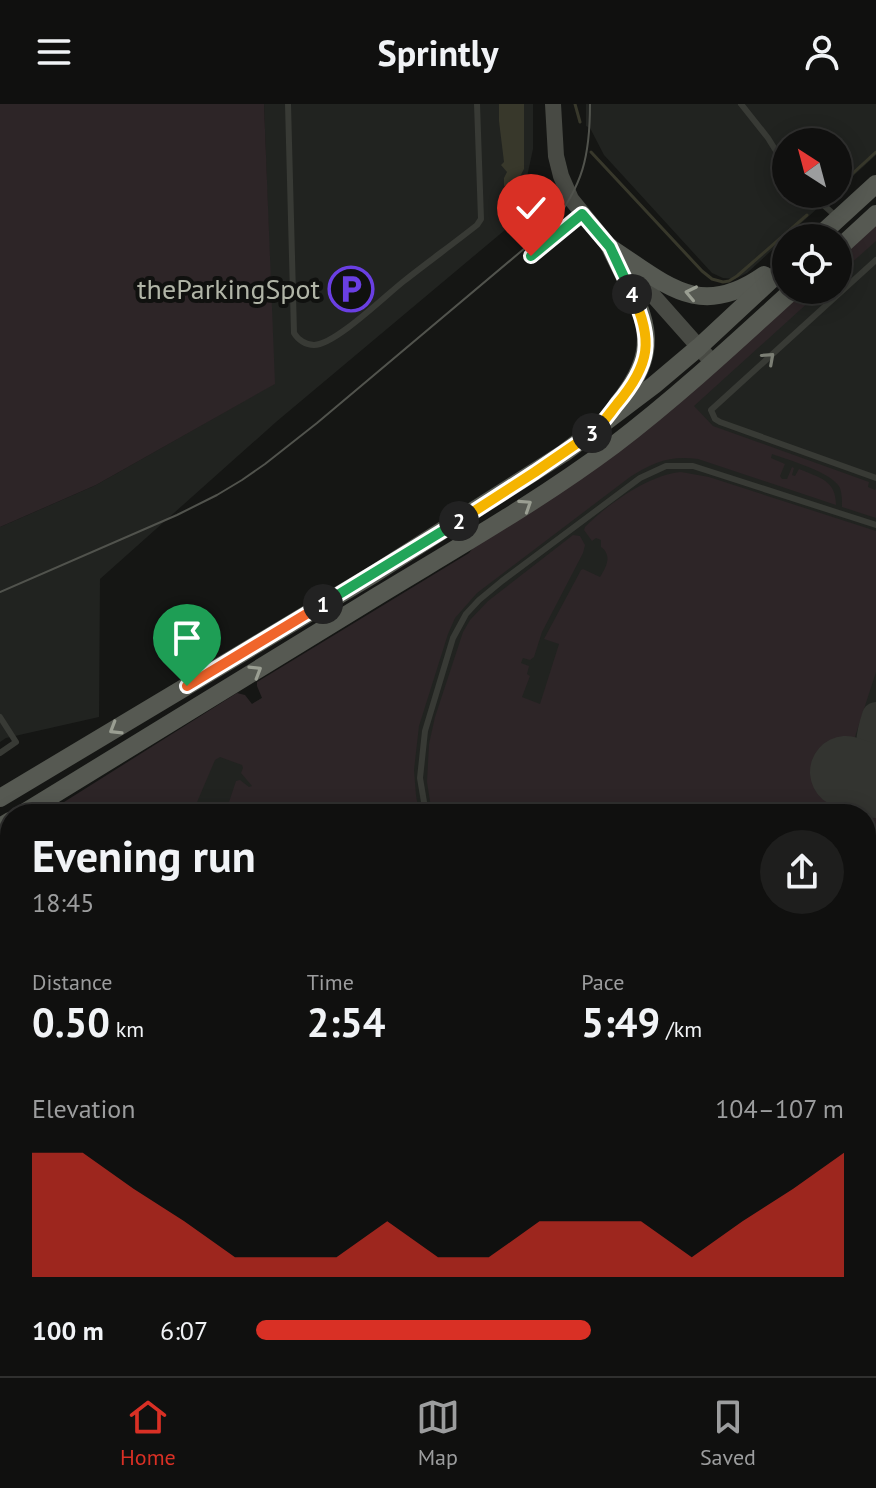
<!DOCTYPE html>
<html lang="en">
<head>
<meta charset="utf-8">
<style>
  :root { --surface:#10100f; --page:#1e1e1d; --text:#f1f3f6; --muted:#9c9d9e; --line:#30302f; --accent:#d93025 }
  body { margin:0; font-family:"PT Sans",sans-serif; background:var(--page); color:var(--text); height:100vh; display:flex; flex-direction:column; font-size:30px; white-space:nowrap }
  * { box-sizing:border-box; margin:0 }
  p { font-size:26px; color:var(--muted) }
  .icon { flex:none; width:44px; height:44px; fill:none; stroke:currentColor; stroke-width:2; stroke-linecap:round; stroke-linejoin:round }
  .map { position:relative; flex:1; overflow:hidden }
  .details { position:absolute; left:0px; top:700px; width:876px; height:572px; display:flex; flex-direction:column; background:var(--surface); border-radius:32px 32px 0 0; box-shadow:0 4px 20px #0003,0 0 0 2px var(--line) }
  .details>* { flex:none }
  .needle { width:52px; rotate:324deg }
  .buttons { position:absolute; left:772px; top:24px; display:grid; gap:16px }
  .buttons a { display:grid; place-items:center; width:80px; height:80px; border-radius:50%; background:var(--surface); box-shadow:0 4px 20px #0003,0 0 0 2px var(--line); font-size:40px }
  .pin { position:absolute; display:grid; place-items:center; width:68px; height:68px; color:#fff; margin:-82px -34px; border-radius:50% 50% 50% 0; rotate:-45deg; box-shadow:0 0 8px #0007 }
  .pin .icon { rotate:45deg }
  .km { position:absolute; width:40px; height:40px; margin:-20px; border-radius:50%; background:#222; color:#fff; font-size:22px; line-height:40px; text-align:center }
  .round { display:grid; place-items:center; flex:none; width:84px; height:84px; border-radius:42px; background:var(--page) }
  .overview { display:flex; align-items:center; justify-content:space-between; height:136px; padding:0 32px }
  h1 { font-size:44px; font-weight:700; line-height:60px }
  .metrics { display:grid; grid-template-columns:repeat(3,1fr); gap:12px; height:136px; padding:8px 32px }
  .metrics div { display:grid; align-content:center }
  .metrics b { font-size:40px; font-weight:700 }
  .metrics small { font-size:22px; font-weight:400 }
  .metrics p { font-size:22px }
  .chart { height:224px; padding:16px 32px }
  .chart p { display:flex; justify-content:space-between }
  .chart svg { width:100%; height:144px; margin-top:8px; fill:var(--accent); opacity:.7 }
  ul { padding:0 32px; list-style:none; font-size:26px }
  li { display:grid; grid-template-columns:128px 96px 1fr; align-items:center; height:60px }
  li i { height:20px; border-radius:10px; background:var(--accent) }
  header { display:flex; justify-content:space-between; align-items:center; height:104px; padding:0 32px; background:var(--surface); font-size:36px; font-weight:700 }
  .tabs { display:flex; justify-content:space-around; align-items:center; height:112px; border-top:2px solid var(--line); background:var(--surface); font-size:22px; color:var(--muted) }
  .tabs a { display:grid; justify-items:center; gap:4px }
  .tabs .current { color:var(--accent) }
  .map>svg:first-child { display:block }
  .built { fill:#212320 }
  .green { fill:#2d2527 }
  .water { fill:#38382b }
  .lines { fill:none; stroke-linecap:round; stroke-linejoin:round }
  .stream { stroke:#38382b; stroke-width:3 }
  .taxiway { stroke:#333430; stroke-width:28 }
  .runway { stroke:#333430; stroke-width:72 }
  .lane { stroke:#383a35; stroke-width:6 }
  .street { stroke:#383a35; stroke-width:12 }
  .secondary { stroke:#484a44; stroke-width:16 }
  .primary { stroke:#565952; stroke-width:18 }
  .tram { stroke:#51534d; stroke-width:2 }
  .oneway { stroke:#9a9e92 }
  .oneway2 { stroke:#7b7e74 }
  .split-1-casing { stroke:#fff; stroke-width:16 }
  .split-2-casing { stroke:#fff; stroke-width:16 }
  .split-3-casing { stroke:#fff; stroke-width:16 }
  .split-4-casing { stroke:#fff; stroke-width:16 }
  .split-5-casing { stroke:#fff; stroke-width:16 }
  .split-1 { stroke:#f0652b; stroke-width:10 }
  .split-2 { stroke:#22a559; stroke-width:10 }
  .split-3 { stroke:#f5b400; stroke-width:10 }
  .split-4 { stroke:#f5b400; stroke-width:10 }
  .split-5 { stroke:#22a559; stroke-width:10 }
  .labels { text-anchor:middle; stroke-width:8; stroke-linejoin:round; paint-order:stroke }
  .poi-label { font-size:28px; fill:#b1b5a7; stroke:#10110f; text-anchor:end }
</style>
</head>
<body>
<header><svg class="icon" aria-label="menu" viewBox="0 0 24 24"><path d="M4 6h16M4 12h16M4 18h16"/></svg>Sprintly<svg class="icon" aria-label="person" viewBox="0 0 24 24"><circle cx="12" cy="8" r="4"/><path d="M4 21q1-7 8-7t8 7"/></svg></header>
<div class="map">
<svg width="876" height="1272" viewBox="0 0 876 1272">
  <rect width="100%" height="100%" fill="#151614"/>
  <!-- built -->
  <g class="built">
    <path d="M264,0H533V45L518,115L276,318L100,475L99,613L6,634L0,638V423L96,381L274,280Z"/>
    <path d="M586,0H876V51L838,86V38H786V90H833L747,169L735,175L723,174L712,169L604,51L590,24L586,22Z"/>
    <path d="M876,136V1272H0V762L10,756V1262H866V710H77L276,585L687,304L821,186H838V171Z"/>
  </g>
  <!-- green -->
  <g class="green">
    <path d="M0,0H264L275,280L96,381L0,423Z"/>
    <path d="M876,121V137L838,171V153Z"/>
    <path d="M802,186H822L694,302L713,322L869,378L868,383L875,386L876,384V414L842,403C842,397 842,390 840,384C832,368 788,356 772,350L771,354L785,360L780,372L782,375H787L792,363L794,364L792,371L795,372L799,365C820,374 836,376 836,401L698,355C671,351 653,358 630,373L477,489L455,514L448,530L419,622L414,666L416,691L419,710H225L236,677L240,676L249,683L252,682L241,669L243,664L242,661L220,653L215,656L192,710H45L237,589L245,591L252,600L262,594L257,582V578L469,449L473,444Z"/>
    <path d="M681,368L709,373L876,427V568L830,710H432L427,678L429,640L435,613L463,528L470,516L488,497L573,431L580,432L585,441L583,449L542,528L534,553L530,556L523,554L521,559L529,562L527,570L530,572L522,593L540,600L559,540L544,535L581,466L583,465L600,473C607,462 612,451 601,443V436L596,434L592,437L584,426L585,423C608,400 648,371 681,368Z"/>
    <path d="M876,712V860L866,831V716Z"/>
    <path d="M876,1058V1159L866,1146V1094Z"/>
  </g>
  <!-- water -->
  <path class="water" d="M499,0H524V65L516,80L504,82V74L507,68L501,61L504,58L499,17Z"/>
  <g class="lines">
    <!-- stream -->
    <g class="stream">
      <path d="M575,0L580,18"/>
      <path d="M591,48L702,167L712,175L723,178L729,177L737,172L807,111"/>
      <path d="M839,82L876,48"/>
    </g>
    <!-- taxiway -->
    <g class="taxiway">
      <path d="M876,612C870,630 867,644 876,662"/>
      <path d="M844,710L857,694L876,685"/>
      <path d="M866,868L876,897"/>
      <path d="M866,1000L876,963"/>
    </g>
    <!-- runway -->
    <path class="runway" d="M846,668L876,678"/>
    <!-- lane -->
    <g class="lane">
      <path d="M288,0L294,229C298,236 306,241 314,241C335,241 386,191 404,177C428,158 453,140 477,121L481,115L477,0"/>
      <path d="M741,0L768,34L786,63"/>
      <path d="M811,90L838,114"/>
      <path d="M531,152L582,110"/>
      <path d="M876,156L711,306L715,315L720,318L876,374"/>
      <path d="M0,613L16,638L0,649"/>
      <path d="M426,710L420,674L425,627L453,534L466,510L479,496L502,477L640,374L666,362H693L876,421"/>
      <path d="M0,772L10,765"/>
      <path d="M0,894L10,897"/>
      <path d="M0,909L10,912"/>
      <path d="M0,1005L10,1008"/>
      <path d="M0,1193L10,1198"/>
      <path d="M0,1245L10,1250"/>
      <path d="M28,1262L44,1272"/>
      <path d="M72,1262L81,1272"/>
      <path d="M149,1262L179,1272"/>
      <path d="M845,1262L867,1272"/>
      <path d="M574,1272L577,1262"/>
    </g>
    <!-- street -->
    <path class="street" d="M0,1049L10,1053"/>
    <!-- secondary -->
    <path class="secondary" d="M553,0L556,52L561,72L571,95L610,143L713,259"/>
    <!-- primary -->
    <g class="primary">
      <path d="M817,134L876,80"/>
      <path d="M610,143C641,208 669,237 617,301"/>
      <path d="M612,145C667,181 700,216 764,171"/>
      <path d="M838,145L876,110"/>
      <path d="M0,694L374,470L564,349L654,281L699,243L786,162"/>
      <path d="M22,710C141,637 260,564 379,491C458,443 539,397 614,341C677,293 735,239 793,186"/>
      <path d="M0,723L10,717"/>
    </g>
    <!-- tram -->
    <path class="tram" d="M0,488L177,411L217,391L242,376L265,360L317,319L550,123C583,82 590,52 590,0"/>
  </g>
  <!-- one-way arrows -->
  <defs><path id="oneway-chevron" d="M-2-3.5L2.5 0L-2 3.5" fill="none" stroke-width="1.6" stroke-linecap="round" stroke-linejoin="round" transform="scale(2)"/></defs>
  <g class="oneway">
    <use href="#oneway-chevron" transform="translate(691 189) rotate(-168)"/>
    <use href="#oneway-chevron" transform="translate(526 401) rotate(-33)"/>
    <use href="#oneway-chevron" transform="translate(256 567) rotate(-31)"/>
    <use href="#oneway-chevron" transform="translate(115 625) rotate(149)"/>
  </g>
  <use class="oneway2" href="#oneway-chevron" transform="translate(769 254) rotate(-42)"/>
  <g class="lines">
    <!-- split-1 casing -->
    <g class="split-1-casing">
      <path id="split-1" d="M187,582L323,500"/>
    </g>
    <!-- split-2 casing -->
    <g class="split-2-casing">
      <path id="split-2" d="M323,500L459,417"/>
    </g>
    <!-- split-3 casing -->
    <g class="split-3-casing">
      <path id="split-3" d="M459,417L535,368L592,329"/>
    </g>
    <!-- split-4 casing -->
    <g class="split-4-casing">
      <path id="split-4" d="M592,329C602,321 609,310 617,300C650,261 654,236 632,190"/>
    </g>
    <!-- split-5 casing -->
    <g class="split-5-casing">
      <path id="split-5" d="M531,152L582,110L610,143L632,190"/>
    </g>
    <!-- split-1 -->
    <use href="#split-1" class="split-1"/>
    <!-- split-2 -->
    <use href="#split-2" class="split-2"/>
    <!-- split-3 -->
    <use href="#split-3" class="split-3"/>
    <!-- split-4 -->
    <use href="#split-4" class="split-4"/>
    <!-- split-5 -->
    <use href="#split-5" class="split-5"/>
  </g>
  <!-- icons -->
  <defs>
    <g id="parking-ring" transform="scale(2.3)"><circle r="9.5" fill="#10110f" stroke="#6a3fe2" stroke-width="1.5"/><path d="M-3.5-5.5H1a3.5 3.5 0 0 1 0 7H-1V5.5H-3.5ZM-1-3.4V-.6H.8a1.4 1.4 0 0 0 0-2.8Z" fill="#6a3fe2"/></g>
  </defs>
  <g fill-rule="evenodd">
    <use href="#parking-ring" x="351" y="185"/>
  </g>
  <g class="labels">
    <!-- poi labels -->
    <g class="poi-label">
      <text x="320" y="195">theParkingSpot</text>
    </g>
  </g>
</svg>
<div class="buttons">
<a><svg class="needle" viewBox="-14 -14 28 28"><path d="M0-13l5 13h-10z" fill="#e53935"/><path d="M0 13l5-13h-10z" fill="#9c9d9e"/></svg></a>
<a><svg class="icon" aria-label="locate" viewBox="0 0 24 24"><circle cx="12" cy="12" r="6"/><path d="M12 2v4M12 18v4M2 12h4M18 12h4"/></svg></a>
</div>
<div class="pin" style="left:187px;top:582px;background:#1e9e55"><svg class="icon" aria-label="arrive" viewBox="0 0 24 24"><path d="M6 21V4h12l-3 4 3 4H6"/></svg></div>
<div class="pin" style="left:531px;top:152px;background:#d93025"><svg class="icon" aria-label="check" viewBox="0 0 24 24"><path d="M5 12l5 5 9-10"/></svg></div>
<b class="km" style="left:323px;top:500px">1</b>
<b class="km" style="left:459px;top:417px">2</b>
<b class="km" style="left:592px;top:329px">3</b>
<b class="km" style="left:632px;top:190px">4</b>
<section class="details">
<div class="overview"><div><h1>Evening run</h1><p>18:45</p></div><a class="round"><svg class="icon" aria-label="share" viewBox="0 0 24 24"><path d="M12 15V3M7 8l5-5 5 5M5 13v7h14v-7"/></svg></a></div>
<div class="metrics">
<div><p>Distance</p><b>0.50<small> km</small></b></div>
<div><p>Time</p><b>2:54</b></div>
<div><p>Pace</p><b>5:49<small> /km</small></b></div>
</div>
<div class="chart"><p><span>Elevation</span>104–107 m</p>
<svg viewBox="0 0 160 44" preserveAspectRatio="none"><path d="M0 44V6L10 6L20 17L30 27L40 38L50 38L60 38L70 27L80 38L90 38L100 27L110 27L120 27L130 38L140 27L150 17L160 6V44z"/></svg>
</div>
<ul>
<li><b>100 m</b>6:07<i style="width:57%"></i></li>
</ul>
</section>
</div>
<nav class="tabs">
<a class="current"><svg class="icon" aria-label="home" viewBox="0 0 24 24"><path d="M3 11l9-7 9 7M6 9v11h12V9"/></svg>Home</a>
<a><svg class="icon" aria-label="map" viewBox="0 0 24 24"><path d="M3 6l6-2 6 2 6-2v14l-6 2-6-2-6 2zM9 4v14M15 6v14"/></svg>Map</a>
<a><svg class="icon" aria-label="saved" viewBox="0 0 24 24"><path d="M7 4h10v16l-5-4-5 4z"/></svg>Saved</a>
</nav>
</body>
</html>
